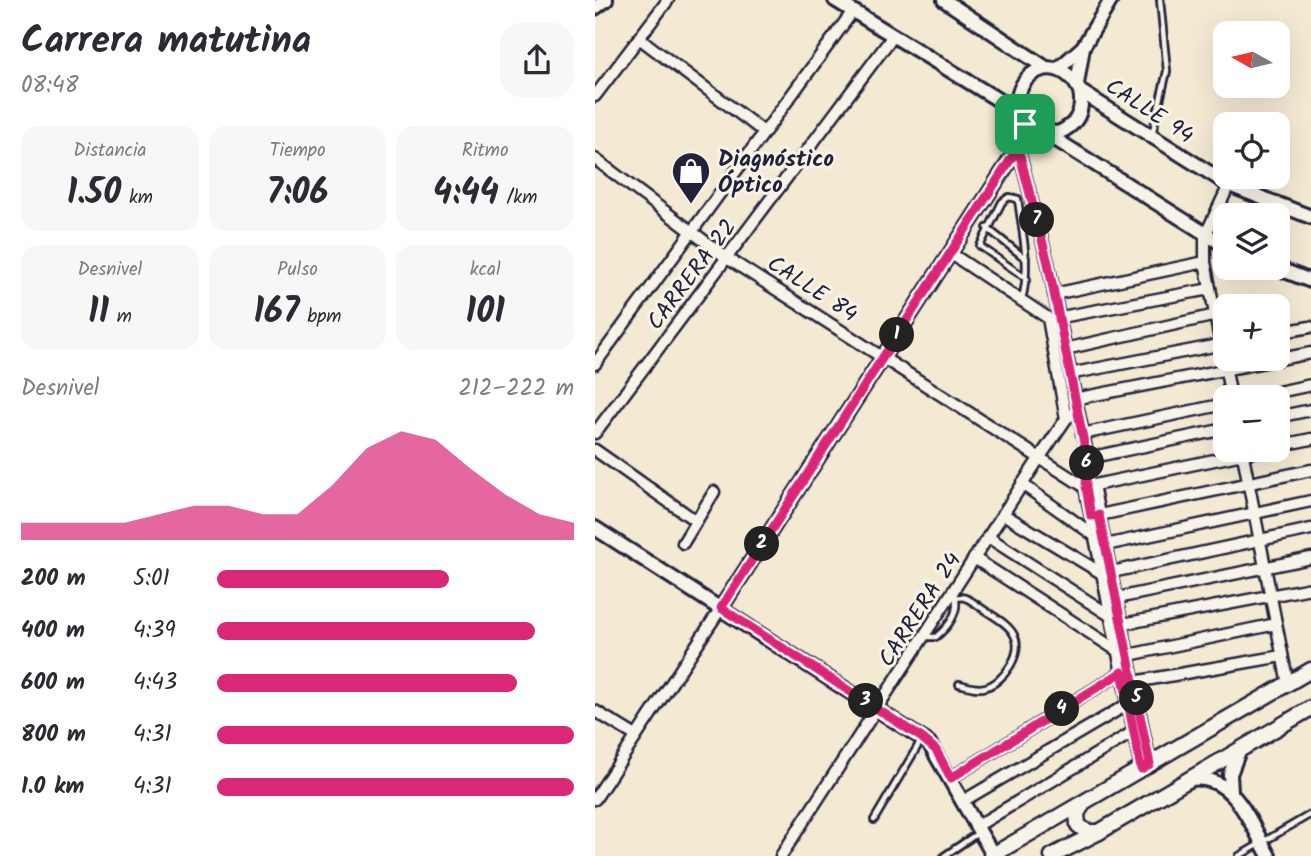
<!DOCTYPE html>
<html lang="es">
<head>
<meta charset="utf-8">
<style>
  :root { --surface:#fff; --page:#f7f7f7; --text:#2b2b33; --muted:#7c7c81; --accent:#db2777 }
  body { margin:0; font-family:Kalam,sans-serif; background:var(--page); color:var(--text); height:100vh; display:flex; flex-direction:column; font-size:26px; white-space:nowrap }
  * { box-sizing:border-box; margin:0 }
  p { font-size:23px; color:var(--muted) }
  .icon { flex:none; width:38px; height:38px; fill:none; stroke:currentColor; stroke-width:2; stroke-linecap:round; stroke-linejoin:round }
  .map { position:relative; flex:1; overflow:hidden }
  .side { display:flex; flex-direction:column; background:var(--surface); width:595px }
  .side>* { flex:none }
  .needle { width:46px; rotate:278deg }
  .fabs { position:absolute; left:618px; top:21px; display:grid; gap:14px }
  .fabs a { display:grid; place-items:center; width:77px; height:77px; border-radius:14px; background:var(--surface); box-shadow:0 7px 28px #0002; font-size:35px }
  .pin { position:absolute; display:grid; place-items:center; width:60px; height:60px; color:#fff; margin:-30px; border-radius:14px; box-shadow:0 4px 10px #0006 }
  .km { position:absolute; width:35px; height:35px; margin:-18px; border-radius:50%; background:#222; color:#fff; font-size:19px; line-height:35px; text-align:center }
  .round { display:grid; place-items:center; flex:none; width:74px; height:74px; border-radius:21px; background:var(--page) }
  .head { display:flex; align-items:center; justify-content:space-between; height:119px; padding:0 21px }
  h1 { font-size:38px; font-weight:600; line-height:52px }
  .metrics { display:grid; grid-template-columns:repeat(3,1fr); gap:10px; height:119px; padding:7px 21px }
  .metrics div { display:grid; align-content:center; border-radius:18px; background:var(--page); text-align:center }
  .metrics b { font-size:35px; font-weight:600 }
  .metrics small { font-size:19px; font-weight:400 }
  .metrics p { font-size:19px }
  .chart { height:196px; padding:14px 21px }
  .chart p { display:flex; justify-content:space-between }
  .chart svg { width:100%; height:126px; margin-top:7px; fill:var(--accent); opacity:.7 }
  ul { padding:0 21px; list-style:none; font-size:23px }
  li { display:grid; grid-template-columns:112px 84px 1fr; align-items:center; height:52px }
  li i { height:18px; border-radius:9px; background:var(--accent) }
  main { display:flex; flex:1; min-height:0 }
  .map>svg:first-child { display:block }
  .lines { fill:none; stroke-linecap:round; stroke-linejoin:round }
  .service-casing { stroke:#22223b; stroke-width:10 }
  .minor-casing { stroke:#22223b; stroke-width:15 }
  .tertiary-casing { stroke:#22223b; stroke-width:18 }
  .secondary-casing { stroke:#22223b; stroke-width:19 }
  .service { stroke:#f7f3e8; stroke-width:4.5 }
  .minor { stroke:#f7f3e8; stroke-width:10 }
  .tertiary { stroke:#f7f3e8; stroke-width:12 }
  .secondary { stroke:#f7f3e8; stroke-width:14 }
  .route-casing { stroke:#fff; stroke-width:14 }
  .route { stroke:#db2777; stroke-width:9 }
  .labels { text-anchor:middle; stroke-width:6; stroke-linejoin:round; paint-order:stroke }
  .street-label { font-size:23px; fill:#22223b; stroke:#f7f3e8 }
  .poi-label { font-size:23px; font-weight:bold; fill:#22223b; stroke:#f7f3e8; text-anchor:start }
</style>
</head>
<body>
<main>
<section class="side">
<div class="head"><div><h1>Carrera matutina</h1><p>08:48</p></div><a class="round"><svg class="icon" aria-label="share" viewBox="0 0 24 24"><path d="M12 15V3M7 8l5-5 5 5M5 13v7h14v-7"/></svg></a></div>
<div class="metrics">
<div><p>Distancia</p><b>1.50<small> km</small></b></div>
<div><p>Tiempo</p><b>7:06</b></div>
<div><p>Ritmo</p><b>4:44<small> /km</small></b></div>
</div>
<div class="metrics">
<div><p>Desnivel</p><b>11<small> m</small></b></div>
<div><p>Pulso</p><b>167<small> bpm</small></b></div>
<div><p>kcal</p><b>101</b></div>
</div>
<div class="chart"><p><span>Desnivel</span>212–222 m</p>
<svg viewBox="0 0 160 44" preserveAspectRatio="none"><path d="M0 44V38L10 38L20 38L30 38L40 35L50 32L60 32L70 35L80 35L90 25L100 12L110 6L120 9L130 19L140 28L150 35L160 38V44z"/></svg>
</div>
<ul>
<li><b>200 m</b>5:01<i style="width:65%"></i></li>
<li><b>400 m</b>4:39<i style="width:89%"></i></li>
<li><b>600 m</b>4:43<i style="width:84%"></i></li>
<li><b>800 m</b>4:31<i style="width:100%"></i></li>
<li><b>1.0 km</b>4:31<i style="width:100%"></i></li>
</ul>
</section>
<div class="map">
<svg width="716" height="856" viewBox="0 0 716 856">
  <rect width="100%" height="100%" fill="#f4e9d3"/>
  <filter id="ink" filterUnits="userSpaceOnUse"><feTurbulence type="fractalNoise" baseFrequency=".0143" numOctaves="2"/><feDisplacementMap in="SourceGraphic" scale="14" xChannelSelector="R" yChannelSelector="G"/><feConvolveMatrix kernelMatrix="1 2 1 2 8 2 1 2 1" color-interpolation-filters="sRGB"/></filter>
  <g filter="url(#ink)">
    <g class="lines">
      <!-- service casing -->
      <g class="service-casing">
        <g id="service">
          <path d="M557,135L572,71L565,0"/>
          <path d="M392,228L431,259"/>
          <path d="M427,299C436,266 427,232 423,199L414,197L407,202L385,246L432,279"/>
          <path d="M361,598C371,595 377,602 385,607C396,615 413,623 419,635C429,652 409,682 391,687C382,690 373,686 364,684"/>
          <path d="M329,637H341C353,627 365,612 360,596"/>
          <path d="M279,820L327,739"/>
          <path d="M349,856L383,833"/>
          <path d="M644,856L716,814"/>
        </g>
      </g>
      <!-- minor casing -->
      <g class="minor-casing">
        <g id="minor">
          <path d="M44,38L169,132"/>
          <path d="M0,96L73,0"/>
          <path d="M423,148L453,263L493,458L490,487L546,769"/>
          <path d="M0,159L132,258L490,487L667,450"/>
          <path d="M634,185L610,236V262L636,397"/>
          <path d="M355,253L453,318L471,419"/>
          <path d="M459,294L610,262"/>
          <path d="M660,306H661"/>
          <path d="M461,318L615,289"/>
          <path d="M682,333L715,327"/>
          <path d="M470,349L630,313"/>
          <path d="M0,364L258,11"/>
          <path d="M474,374L629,344"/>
          <path d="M659,397L716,385"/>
          <path d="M479,399L716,353"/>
          <path d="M682,417L716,410"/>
          <path d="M0,433L298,36"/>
          <path d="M487,434L630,404"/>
          <path d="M682,446L716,439"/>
          <path d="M0,450L101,521"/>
          <path d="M647,450L693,684"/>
          <path d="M493,458L630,429"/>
          <path d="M427,484L500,536"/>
          <path d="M498,485L555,763"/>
          <path d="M408,514L508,574"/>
          <path d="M500,516L716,470"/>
          <path d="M393,537L516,616"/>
          <path d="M88,543L119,492"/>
          <path d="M506,546L716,501"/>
          <path d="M379,558L523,651"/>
          <path d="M517,572L716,529"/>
          <path d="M522,598L716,558"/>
          <path d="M528,624L716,588"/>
          <path d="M534,655L681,624"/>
          <path d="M539,682L687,656"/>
          <path d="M0,711L41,736"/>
          <path d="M356,778L527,672"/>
          <path d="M0,799L126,608"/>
          <path d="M368,801L533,704"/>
          <path d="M382,826L538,732"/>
          <path d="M186,856L445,457L471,419L482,410"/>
        </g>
      </g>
      <!-- tertiary casing -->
      <g class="tertiary-casing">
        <g id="tertiary">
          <path d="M240,0L423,112"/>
          <path d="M349,0L451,68"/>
          <path d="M0,8L11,0"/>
          <path d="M463,69L488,47L516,0"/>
          <path d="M482,84L488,47"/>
          <path d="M485,91C489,111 482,125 463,133L438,130L423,112C417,69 466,50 485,91L634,185L716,217"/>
          <path d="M452,134L630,246"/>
          <path d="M682,268L716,281"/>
          <path d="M0,528L334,743L398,855"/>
          <path d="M126,608L423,148L430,124"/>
          <path d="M596,779C639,773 656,825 674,856"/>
          <path d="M636,791L635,774L644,751"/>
        </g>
      </g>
      <!-- secondary casing -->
      <g class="secondary-casing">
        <g id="secondary">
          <path d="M488,804L482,813L483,825L492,832H504"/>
          <path d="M396,856L716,670"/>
          <path d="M457,856L504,832L716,708"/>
        </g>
      </g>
      <!-- service -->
      <use href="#service" class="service"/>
      <!-- minor -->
      <use href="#minor" class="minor"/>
      <!-- tertiary -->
      <use href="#tertiary" class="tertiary"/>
      <!-- secondary -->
      <use href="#secondary" class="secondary"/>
    </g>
  </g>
  <g class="lines" filter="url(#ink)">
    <!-- route casing -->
    <g class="route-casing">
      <path id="route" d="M430,124L423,148L126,608L327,738L341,750L356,778L527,672L546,769L555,764L504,515L496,516L491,487L492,458L453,263L423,148L448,134L430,124"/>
    </g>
    <!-- route -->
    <use href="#route" class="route"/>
  </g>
  <!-- icons -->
  <defs>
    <g id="shop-pin" transform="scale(2.0125)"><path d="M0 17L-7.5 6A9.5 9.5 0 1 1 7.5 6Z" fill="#22223b" stroke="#f7f3e8"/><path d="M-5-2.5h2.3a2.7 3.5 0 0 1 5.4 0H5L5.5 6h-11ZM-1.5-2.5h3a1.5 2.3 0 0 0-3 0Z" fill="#fff"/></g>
  </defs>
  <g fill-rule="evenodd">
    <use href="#shop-pin" x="96" y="171"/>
  </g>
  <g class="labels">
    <!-- street labels -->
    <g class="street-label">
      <text transform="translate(555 110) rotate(33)" y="8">CALLE 94</text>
      <text transform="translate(96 274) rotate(-53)" y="8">CARRERA 22</text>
      <text transform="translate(218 288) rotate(33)" y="8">CALLE 84</text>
      <text transform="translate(324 609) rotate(-57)" y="8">CARRERA 24</text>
    </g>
    <!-- poi labels -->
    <g class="poi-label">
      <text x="123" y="166">Diagnóstico<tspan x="123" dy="26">Óptico</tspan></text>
    </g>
  </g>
</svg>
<div class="fabs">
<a><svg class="needle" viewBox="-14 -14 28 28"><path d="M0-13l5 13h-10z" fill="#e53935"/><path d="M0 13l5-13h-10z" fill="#7c7c81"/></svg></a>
<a><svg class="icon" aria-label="locate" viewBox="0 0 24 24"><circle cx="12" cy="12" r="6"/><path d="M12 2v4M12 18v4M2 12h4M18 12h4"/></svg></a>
<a><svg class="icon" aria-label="layers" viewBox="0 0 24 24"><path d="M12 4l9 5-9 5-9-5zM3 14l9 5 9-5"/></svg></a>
<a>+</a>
<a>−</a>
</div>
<div class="pin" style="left:430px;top:124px;background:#1e9e55"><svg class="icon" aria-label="arrive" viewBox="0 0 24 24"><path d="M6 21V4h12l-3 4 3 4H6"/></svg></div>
<b class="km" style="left:302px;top:335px">1</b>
<b class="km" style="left:167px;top:544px">2</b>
<b class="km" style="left:271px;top:701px">3</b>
<b class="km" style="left:467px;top:709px">4</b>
<b class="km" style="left:542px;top:698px">5</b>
<b class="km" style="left:492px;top:463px">6</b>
<b class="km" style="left:442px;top:220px">7</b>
</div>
</main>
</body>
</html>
